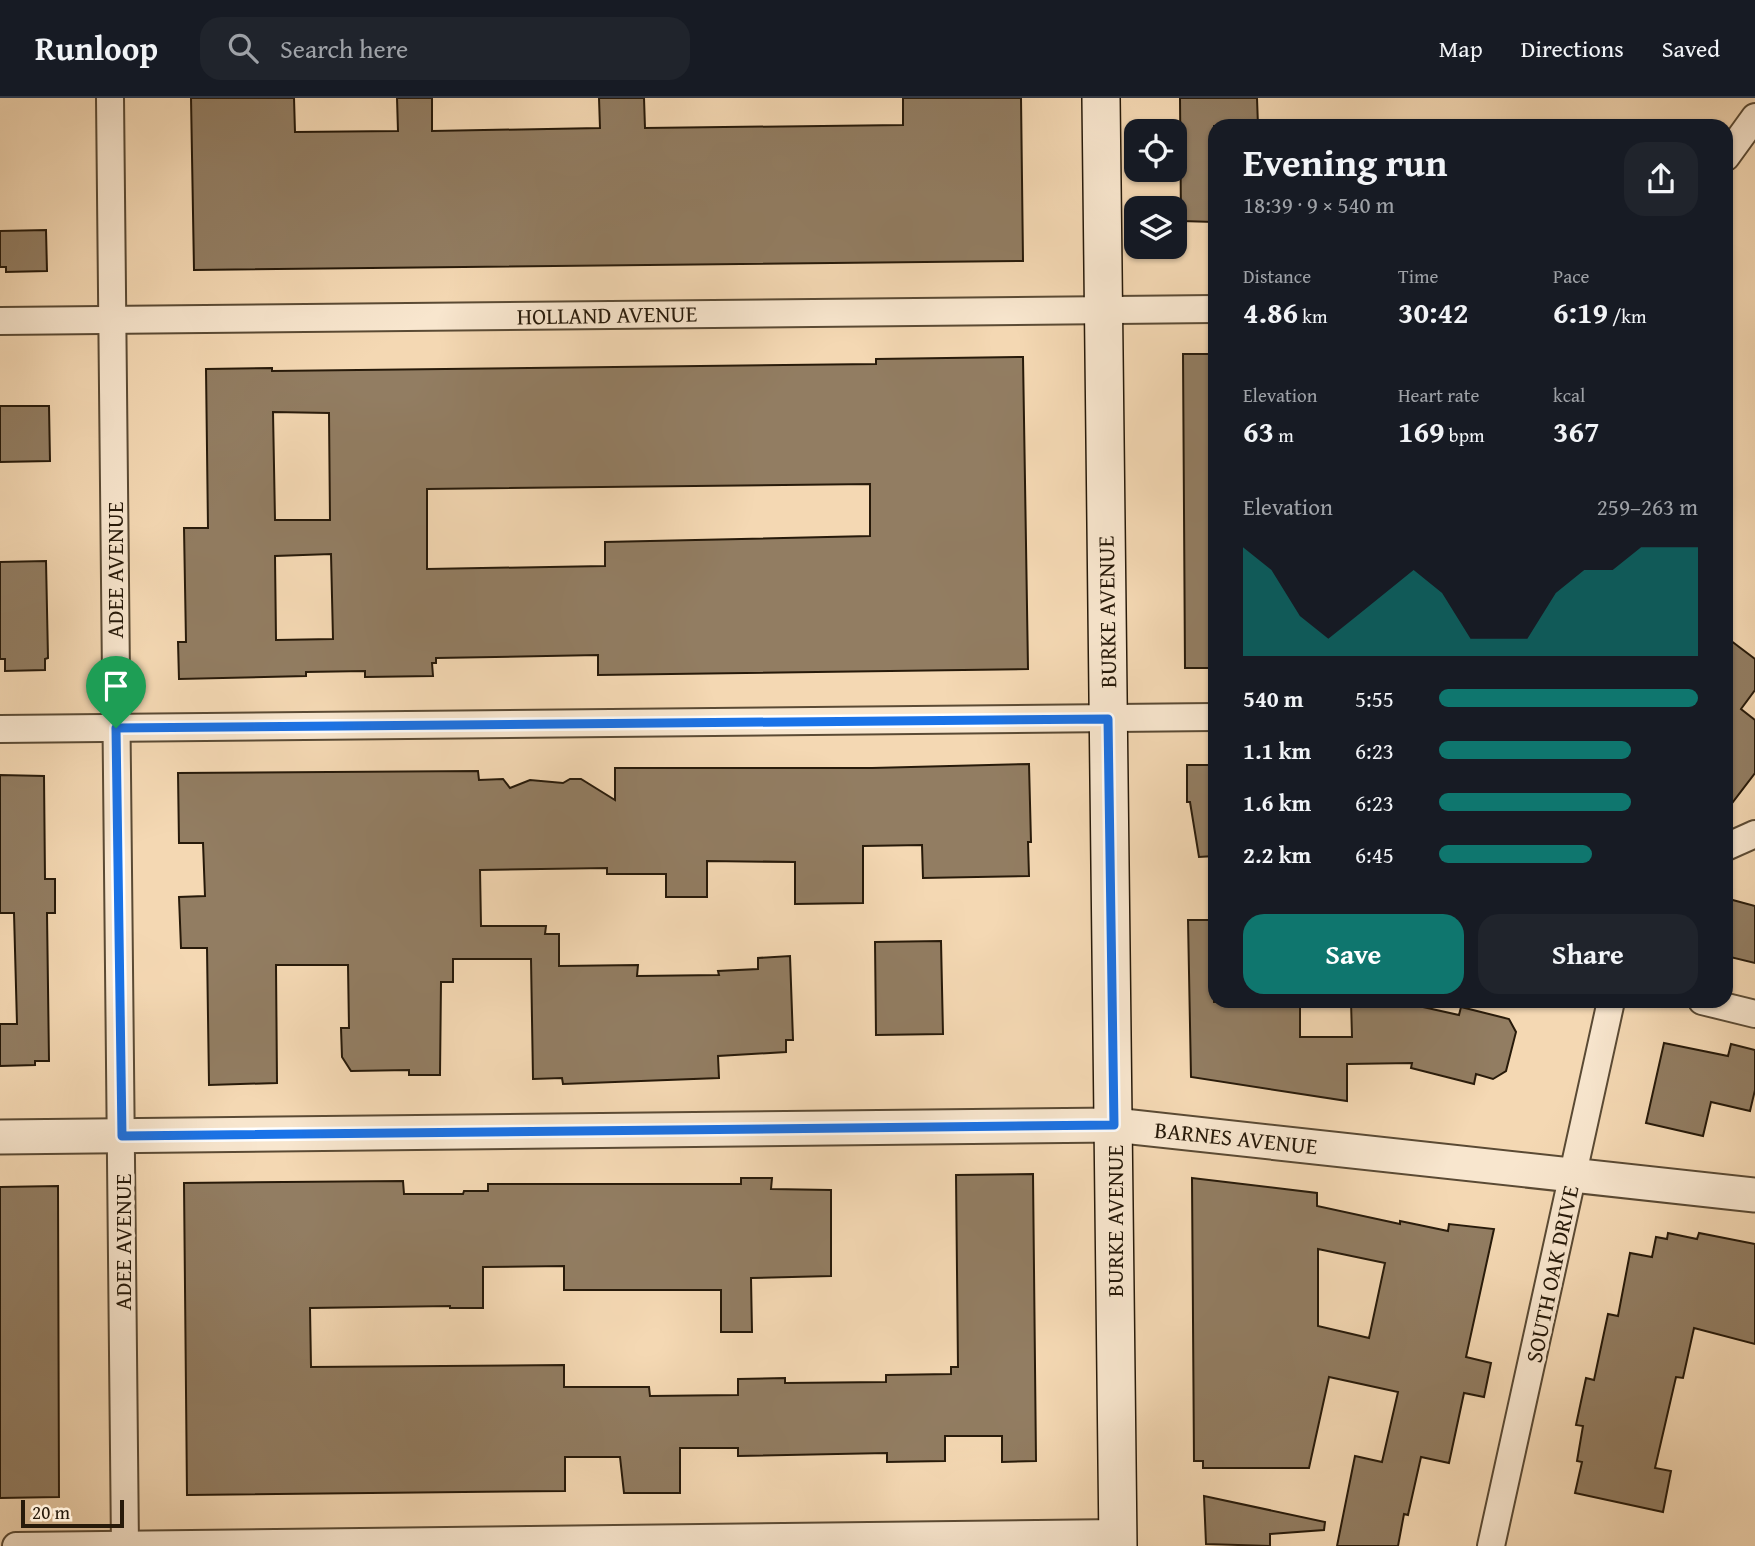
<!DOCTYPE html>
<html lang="en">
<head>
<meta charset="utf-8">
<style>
  :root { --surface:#171b24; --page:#20242c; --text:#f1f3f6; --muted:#9ea1a6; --line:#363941; --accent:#0f766e }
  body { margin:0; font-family:"Gentium Book Plus",serif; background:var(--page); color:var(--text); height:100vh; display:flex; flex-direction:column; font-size:26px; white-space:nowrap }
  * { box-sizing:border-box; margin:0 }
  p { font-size:23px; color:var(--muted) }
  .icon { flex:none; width:38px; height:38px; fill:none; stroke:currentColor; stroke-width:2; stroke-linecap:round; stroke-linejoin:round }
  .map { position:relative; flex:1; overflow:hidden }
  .sheet { position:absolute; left:1208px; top:21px; width:525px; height:889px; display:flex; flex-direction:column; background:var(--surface); border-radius:21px; box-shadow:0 2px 5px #0004 }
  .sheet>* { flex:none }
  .controls { position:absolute; left:1124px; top:21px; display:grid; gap:14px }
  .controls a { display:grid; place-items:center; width:63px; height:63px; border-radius:14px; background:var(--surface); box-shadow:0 2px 5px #0004; font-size:35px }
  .scale { position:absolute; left:21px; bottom:18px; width:103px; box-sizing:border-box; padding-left:7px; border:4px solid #271a0a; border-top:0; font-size:19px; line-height:24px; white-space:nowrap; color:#271a0a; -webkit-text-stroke:5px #f8e6ce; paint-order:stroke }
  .pin { position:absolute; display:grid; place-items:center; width:60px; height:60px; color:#fff; margin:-72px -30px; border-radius:50% 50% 50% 0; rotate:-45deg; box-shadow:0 0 7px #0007 }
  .pin .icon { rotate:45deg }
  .round { display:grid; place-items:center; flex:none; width:74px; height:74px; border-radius:21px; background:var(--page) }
  .headline { display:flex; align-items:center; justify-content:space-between; height:119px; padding:0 35px }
  h1 { font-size:38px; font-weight:700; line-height:52px }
  .figures { display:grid; grid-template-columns:repeat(3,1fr); gap:10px; height:119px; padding:7px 35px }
  .figures div { display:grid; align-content:center }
  .figures b { font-size:30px; font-weight:700 }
  .figures small { font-size:19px; font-weight:400 }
  .figures p { font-size:19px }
  .chart { height:196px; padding:14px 35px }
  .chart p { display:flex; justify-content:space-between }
  .chart svg { width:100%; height:126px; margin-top:7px; fill:var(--accent); opacity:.7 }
  .button { display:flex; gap:14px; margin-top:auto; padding:14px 35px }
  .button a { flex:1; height:80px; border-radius:21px; background:var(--accent); color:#fff; font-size:28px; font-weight:700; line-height:80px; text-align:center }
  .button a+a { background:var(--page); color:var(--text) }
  ul { padding:0 35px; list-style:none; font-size:23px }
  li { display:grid; grid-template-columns:112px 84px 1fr; align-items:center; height:52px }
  li i { height:18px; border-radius:9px; background:var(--accent) }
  header { display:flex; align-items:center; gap:42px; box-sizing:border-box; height:98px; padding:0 35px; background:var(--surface); border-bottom:2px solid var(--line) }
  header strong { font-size:33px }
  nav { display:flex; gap:38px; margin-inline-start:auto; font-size:24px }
  .search { width:490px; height:63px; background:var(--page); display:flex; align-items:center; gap:18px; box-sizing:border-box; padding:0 24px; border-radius:21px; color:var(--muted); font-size:26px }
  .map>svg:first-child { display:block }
  .building { fill:#927d62; stroke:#271a0a; stroke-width:2; fill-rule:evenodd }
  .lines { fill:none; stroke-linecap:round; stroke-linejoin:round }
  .minor-casing { stroke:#5a4a34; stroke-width:30 }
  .tertiary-casing { stroke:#5a4a34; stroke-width:37 }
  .secondary-casing { stroke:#271a0a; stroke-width:40 }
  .minor { stroke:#f8e6ce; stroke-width:26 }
  .tertiary { stroke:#f8e6ce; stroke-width:33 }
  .secondary { stroke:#f8e6ce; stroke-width:37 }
  .route-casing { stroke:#fff; stroke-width:14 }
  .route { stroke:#1a73e8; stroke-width:9 }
  .labels { text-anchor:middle; stroke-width:7; stroke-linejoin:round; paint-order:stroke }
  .street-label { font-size:23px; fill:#271a0a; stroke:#f8e6ce }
</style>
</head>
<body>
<header>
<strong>Runloop</strong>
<div class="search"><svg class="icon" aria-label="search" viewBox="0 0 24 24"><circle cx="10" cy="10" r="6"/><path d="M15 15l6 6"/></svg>Search here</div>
<nav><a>Map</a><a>Directions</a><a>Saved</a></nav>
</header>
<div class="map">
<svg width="1755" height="1448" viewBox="0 0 1755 1448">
  <rect width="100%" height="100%" fill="#f4d8b3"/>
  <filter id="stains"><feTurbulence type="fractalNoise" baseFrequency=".00286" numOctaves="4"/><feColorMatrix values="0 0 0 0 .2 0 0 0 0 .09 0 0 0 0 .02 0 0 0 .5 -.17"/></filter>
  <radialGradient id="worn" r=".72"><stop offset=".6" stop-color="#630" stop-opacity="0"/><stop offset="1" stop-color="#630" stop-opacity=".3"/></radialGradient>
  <!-- building -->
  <g class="building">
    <path d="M191,0H294L295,34L398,33L397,0H432V33L600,30L599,0H644L645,30L903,27V0H1021L1023,163L194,172Z"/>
    <path d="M1180,0H1257L1258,28H1214V124L1181,123Z"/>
    <path d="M46,132L47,173L6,174V169H0V133Z"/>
    <path d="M1183,256H1214V570H1185Z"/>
    <path d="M1023,259L1028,571L598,577V557L436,560V565H432L433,578L365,579V573L306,574V578L179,581L178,544H186L184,430H208L206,271L272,270V273L876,266V261ZM273,314L329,315L330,422H275ZM870,386V438L605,444V468L427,471V391ZM331,456L333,541L276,542L275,458Z"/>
    <path d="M0,308H49L50,363L0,364Z"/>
    <path d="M46,463L48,560L45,561V572L5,573V561H0V464Z"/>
    <path d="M1726,539L1755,561V592L1741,611L1755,622V675L1726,713Z"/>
    <path d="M1029,666L1031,744H1028L1029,778L923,780L922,747L863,748V805L795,806V764L707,763V799H666V776H607V770L480,772L481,828H546L545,836H559V868L638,867L637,878L719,877L718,873L758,871V860L790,858L793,942H786V954L718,958L719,980L563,986L562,980L533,981L531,861H453V884H441L440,977H409V972L351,973L342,959L341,930H349L348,867H276L277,985L209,987L207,850H181L179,799L205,798L203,745H179L178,675L478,673L479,682L503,681L510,690L530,682L563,685L570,681H581L615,702V670H872Z"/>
    <path d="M1187,667H1214V758L1199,759L1190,704H1187Z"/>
    <path d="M0,677L44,678L45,781H55V815H47L49,963H35V967L0,968V926H17L14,815H0Z"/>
    <path d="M1729,801L1755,808V865L1726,858V816Z"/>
    <path d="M1188,822H1214V904H1300V939H1352L1351,903H1396L1459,917L1461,909L1509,921L1516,934L1506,973L1493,981L1476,976L1474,986L1411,970L1412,965L1347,966V1003L1191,979Z"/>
    <path d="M941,843L943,936L876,937L875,844Z"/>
    <path d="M1664,945L1728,958L1731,946L1755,952V992L1750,1013L1711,1004L1703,1038L1646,1025Z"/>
    <path d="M1033,1076L1036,1363L1002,1364V1338H945V1363L887,1364V1355L738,1358V1350H680V1395H624L620,1359H565V1393L187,1397L184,1085L403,1083L404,1096H463L464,1093H488V1086H741V1080H772L771,1091L831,1092V1178L751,1180L752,1234H721V1192H564V1168L483,1169V1210H450V1208L310,1210L311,1269L564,1267V1289H649L650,1298L738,1297V1281L785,1280V1285L886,1284V1277L951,1276V1269H958L956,1077Z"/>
    <path d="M1192,1080L1317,1095V1108L1400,1126V1123L1448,1133L1449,1126L1494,1131L1466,1259L1491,1265L1484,1299L1464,1295L1449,1365L1421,1359L1408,1417L1404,1416L1398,1448H1337L1355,1358L1382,1364L1398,1294L1329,1279L1309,1370H1203V1363H1194ZM1318,1151L1385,1165L1369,1240L1318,1228Z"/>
    <path d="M58,1088L59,1399L0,1400V1089Z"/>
    <path d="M1668,1135L1697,1141L1699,1135L1755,1146V1246L1694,1230L1683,1280L1676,1279L1655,1370L1671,1373L1663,1414L1575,1395L1582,1364L1577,1363L1583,1328L1576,1327L1586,1280L1594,1282L1608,1216L1618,1218L1630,1155L1652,1159L1656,1139L1667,1141Z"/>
    <path d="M1204,1398L1325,1424L1324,1432L1270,1436V1448L1206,1446Z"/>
  </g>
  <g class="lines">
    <!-- minor casing -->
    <g class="minor-casing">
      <g id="minor">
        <path d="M110,0L125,1448"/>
        <path d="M1726,59L1755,19"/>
        <path d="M0,223L1214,211"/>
        <path d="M0,631L1214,619"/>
        <path d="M1726,749L1755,736"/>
        <path d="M1702,903L1755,916"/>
        <path d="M16,1448L1118,1435"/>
        <path d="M1491,1448L1611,903"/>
      </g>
    </g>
    <!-- tertiary casing -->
    <g class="tertiary-casing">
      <path id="tertiary" d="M0,1039L1114,1027L1755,1097"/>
    </g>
    <!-- secondary casing -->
    <g class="secondary-casing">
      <path id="secondary" d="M1101,0L1118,1448"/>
    </g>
    <!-- minor -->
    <use href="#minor" class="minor"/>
    <!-- tertiary -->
    <use href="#tertiary" class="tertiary"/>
    <!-- secondary -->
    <use href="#secondary" class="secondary"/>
  </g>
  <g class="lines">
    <!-- route casing -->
    <g class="route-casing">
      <path id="route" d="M1108,621L1114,1027L122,1038L116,630Z"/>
    </g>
    <!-- route -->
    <use href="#route" class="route"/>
  </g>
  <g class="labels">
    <!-- street labels -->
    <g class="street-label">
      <text transform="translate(607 217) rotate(-1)" y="8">HOLLAND AVENUE</text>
      <text transform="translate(115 472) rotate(-90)" y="8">ADEE AVENUE</text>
      <text transform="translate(1107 514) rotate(-91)" y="8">BURKE AVENUE</text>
      <text transform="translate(1236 1040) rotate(6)" y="8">BARNES AVENUE</text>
      <text transform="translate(1115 1123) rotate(-90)" y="8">BURKE AVENUE</text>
      <text transform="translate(123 1144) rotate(-90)" y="8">ADEE AVENUE</text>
      <text transform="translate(1552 1176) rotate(-78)" y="8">SOUTH OAK DRIVE</text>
    </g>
  </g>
  <rect width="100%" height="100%" filter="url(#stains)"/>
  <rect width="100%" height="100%" fill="url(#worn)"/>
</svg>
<div class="controls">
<a><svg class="icon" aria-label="locate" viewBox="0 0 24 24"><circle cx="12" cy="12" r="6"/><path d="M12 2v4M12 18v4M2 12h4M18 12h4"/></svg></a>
<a><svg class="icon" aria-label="layers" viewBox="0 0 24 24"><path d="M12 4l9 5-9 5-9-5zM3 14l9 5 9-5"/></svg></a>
</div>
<div class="scale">20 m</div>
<div class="pin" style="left:116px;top:630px;background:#1e9e55"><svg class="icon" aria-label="arrive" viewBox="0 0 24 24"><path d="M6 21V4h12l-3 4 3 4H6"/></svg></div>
<section class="sheet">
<div class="headline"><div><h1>Evening run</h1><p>18:39 · 9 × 540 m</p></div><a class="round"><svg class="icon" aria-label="share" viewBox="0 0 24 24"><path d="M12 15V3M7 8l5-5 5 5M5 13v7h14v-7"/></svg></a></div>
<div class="figures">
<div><p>Distance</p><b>4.86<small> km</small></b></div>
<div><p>Time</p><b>30:42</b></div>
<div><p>Pace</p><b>6:19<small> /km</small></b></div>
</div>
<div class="figures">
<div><p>Elevation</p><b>63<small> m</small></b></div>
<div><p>Heart rate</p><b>169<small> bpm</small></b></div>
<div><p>kcal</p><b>367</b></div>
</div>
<div class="chart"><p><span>Elevation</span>259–263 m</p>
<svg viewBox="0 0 160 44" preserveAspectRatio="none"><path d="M0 44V6L10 14L20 30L30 38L40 30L50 22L60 14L70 22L80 38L90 38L100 38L110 22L120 14L130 14L140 6L150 6L160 6V44z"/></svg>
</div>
<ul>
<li><b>540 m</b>5:55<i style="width:100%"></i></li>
<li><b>1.1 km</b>6:23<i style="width:74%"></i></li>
<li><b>1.6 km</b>6:23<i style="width:74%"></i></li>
<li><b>2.2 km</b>6:45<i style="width:59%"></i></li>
</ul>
<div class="button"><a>Save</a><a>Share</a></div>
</section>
</div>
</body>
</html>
